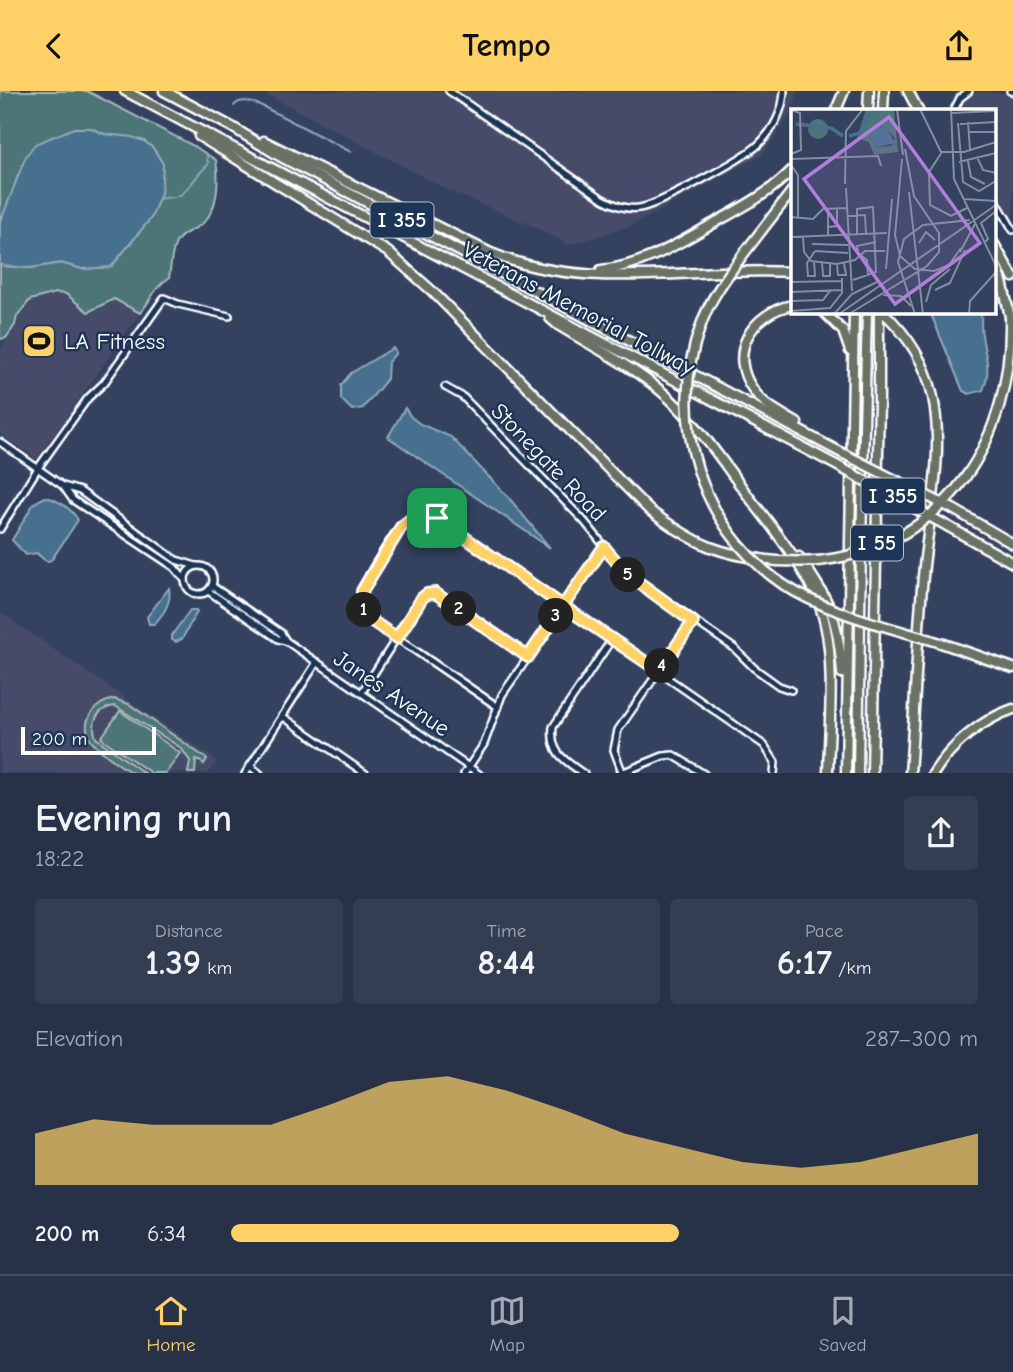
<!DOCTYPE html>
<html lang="en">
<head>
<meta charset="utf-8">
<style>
  :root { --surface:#273248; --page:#333e52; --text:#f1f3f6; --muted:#a4aab4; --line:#434d60; --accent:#ffd166 }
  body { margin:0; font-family:"Comic Neue",sans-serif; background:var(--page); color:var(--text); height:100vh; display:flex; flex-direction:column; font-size:26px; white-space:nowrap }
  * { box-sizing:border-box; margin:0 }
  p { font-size:23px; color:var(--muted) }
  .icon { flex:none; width:38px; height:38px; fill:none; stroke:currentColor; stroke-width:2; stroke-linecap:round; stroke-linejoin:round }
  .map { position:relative; height:682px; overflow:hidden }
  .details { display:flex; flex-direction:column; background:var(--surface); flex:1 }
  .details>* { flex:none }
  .scale { position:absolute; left:21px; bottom:18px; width:135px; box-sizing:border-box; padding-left:7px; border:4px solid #fff; border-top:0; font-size:19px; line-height:24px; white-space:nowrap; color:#fff; -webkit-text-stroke:5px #1d3557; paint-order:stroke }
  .pin { position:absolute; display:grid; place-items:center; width:60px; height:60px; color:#fff; margin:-30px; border-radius:14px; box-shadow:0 4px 10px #0006 }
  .km { position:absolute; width:35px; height:35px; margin:-18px; border-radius:50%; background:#222; color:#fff; font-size:19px; line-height:35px; text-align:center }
  .round { display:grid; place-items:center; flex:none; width:74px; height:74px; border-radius:7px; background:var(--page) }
  .head { display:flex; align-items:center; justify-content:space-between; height:119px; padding:0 35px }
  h1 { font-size:38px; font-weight:600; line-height:52px }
  .metrics { display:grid; grid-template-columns:repeat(3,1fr); gap:10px; height:119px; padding:7px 35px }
  .metrics div { display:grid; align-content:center; border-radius:7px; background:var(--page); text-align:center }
  .metrics b { font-size:35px; font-weight:600 }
  .metrics small { font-size:19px; font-weight:400 }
  .metrics p { font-size:19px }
  .chart { height:196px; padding:14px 35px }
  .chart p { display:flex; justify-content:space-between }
  .chart svg { width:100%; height:126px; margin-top:7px; fill:var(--accent); opacity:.7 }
  ul { padding:0 35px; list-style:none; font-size:23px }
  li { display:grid; grid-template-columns:112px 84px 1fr; align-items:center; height:52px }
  li i { height:18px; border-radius:9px; background:var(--accent) }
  header { display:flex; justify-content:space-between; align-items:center; height:91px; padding:0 35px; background:var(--accent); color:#111; font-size:32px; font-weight:600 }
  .tabs { display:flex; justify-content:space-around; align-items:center; height:98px; border-top:2px solid var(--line); background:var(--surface); font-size:19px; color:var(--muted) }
  .tabs a { display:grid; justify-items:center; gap:4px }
  .tabs .selected { color:var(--accent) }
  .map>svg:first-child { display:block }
  .built { fill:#444c67 }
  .green { fill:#4d7478; stroke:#a6babc; stroke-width:2 }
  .water { fill:#46708e; stroke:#90a9bb; stroke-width:2 }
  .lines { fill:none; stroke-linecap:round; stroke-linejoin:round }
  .stream { stroke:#90a9bb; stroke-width:2 }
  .minor-casing { stroke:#fff; stroke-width:10 }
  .highway-casing { stroke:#fff; stroke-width:13 }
  .minor { stroke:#1d3557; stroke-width:5 }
  .highway { stroke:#6a7165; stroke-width:8 }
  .highway-bridge-casing { stroke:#fff; stroke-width:13; stroke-linecap:butt }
  .highway-bridge { stroke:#6a7165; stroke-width:8 }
  .route-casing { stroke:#fff; stroke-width:14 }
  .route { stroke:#ffd166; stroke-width:9 }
  .labels { text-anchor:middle; stroke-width:5; stroke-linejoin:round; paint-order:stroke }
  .shield { fill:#1d3557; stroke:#bbc2cd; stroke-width:2 }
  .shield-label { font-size:21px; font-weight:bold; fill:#fff }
  .street-label { font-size:23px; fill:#fff; stroke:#1d3557 }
  .poi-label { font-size:23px; fill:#fff; stroke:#1d3557; text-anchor:start }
  .inset-river { fill:none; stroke:#46708e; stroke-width:3.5 }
  .inset-road { fill:none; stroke:#858ea0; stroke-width:2 }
  .view { fill:#b080d9; fill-opacity:0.15; stroke:#b080d9; stroke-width:3.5 }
  .inset-edge { fill:none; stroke:#fff; stroke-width:3.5 }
</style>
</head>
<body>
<header><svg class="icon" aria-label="back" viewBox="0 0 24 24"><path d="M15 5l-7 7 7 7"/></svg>Tempo<svg class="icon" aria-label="share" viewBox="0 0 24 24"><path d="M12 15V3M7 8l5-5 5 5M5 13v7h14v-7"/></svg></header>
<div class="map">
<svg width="1013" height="683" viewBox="0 0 1013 683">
  <rect width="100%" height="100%" fill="#344260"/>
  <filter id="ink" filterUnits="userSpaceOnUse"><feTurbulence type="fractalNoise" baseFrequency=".0143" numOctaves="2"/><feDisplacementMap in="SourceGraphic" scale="14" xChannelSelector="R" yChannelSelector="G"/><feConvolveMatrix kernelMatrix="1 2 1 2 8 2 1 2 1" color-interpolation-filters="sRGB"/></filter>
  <g filter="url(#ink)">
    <!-- built -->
    <g class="built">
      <path d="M260,0H798L792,20L763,63L631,135L569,154L539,138L450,100Z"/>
      <path d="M979,0L1013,4V130L994,97V19H958L969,5Z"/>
      <path d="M56,202L66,203L88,221L114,208L140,222L37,368L0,343V260L15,234L17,225L26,213L32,209Z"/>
      <path d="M0,521L217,670L208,682H0Z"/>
    </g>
    <!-- green -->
    <g class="green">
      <path d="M0,0H87L194,55L216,69C219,88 219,117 203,132C194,140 184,140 177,150C171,159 171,176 169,187C154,196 151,210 140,222L114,208L88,221L66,203L56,202L30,209L17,225L15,234L6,247L0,248V172L4,175L30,177L61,172L82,178L111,176L151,127L161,102L163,73L153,57L144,50L104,43L90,37L18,84L11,107L0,132Z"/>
      <path d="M114,608L129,613L207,668L204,673L196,668L195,682H188L190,670L181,657L115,615C98,617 90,630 96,647L144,682C142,682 136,683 133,682C124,678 94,656 90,648C80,629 95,612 114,608Z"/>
      <path d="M120,620L180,662L166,682H151L101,647Z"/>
    </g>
    <!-- water -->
    <g class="water">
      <path d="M74,37H90L104,43L132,46L144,50L153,57L163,73L161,102L151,127L111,176L82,178L61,172L30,177L4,175L0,172V132L26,65L35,53Z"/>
      <path d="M930,221H981C982,228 980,236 982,244C985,267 992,276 983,299L969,303L963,300Z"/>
      <path d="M393,257L396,262L388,271L387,288L363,317L352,319L341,308V294L351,282Z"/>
      <path d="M405,317L411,326L420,333L451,346L509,407L550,457L388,346Z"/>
      <path d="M45,406C57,408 72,418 78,429L52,468C45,474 42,465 36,462L26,464L12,449L34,412Z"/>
      <path d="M169,497C172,511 163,524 154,533H149L147,526Z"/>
      <path d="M190,519H196L197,521L182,548L176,551L172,549V544Z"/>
    </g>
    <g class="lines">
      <!-- stream -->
      <g class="stream">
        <path d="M234,15C240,7 252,11 260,14L351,61"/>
        <path d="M158,108C164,106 175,107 180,104C188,100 198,81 208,74L207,63"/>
      </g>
      <!-- minor casing -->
      <g class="minor-casing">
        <g id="minor">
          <path d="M449,0L603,108C614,114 626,119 639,117C657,115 745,67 759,53C773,39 783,20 784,0"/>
          <path d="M1010,0L1013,1"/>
          <path d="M954,19L960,7L969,0"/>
          <path d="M994,106L1013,139"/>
          <path d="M445,296L463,306L584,430L627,483L734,557L754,577L779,595L791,599"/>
          <path d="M0,351L63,395L80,400L176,469L196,475"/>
          <path d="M63,395L73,409L174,476L185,489"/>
          <path d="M0,438L38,377L88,307L104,292L164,207L178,213L229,225"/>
          <circle cx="199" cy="489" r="14"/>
          <path d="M212,495L281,542L286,550"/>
          <path d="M208,500L278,548L286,550L479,683"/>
          <path d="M362,601L422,507L427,503L439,504L528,566"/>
          <path d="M498,616L372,530C366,522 361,516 361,506C362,490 397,436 410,428C419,423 428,426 437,427L764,654L775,671L774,683"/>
          <path d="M282,625L366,683"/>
          <path d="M250,675L260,683"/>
          <path d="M245,683L317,571"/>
          <path d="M464,683L484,653L502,604L604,456"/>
          <path d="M584,683C564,669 550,662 553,636L612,548"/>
          <path d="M619,683L663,665L673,664L704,683"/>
          <path d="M623,683L614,659L618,639L693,531"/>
        </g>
      </g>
      <!-- highway casing -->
      <g class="highway-casing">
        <g id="highway">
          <path d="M125,0L836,374"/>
          <path d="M164,0L232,36L281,66L840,361"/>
          <path d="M908,0L918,19"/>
          <path d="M836,19L844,0"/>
          <path d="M868,19L869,0"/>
          <path d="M883,19L884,0"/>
          <path d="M199,45L388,161L431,199L649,419C696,454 719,464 777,470"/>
          <path d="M264,50L491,162C586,202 693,175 792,181"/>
          <path d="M994,153L1013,186"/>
          <path d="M745,161L792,100"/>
          <path d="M994,168L1002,190L1010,226"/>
          <path d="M601,179C644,175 679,152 716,131C743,116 770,102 792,79"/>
          <path d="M792,214C752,222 726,262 754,300C764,314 782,323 797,332"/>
          <path d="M823,220L843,240L850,260"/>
          <path d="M882,220C907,243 926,272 933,306C944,361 930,420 924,475C917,544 915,614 910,683"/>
          <path d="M550,227L558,234C592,255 630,274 661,300C693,327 718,364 743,398C772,437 815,485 825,533C835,575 829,638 828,683"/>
          <path d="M953,418L1013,453"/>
          <path d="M949,436L1013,472"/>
          <path d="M799,466C831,511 838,527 842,582"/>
          <path d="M944,553L1013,577"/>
          <path d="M846,683L854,220"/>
          <path d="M858,683L861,455L867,220"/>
          <path d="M872,683L879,308V220"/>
          <path d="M933,683C951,654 981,629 1013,618"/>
        </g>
      </g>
      <!-- minor -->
      <use href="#minor" class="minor"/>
      <!-- highway -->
      <use href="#highway" class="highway"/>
      <!-- highway-bridge casing -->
      <g class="highway-bridge-casing">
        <g id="highway-bridge">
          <path d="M745,161C728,184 710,207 701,234C666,328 700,438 784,494C828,523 894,537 944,553"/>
          <path d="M840,361L953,418"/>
          <path d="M836,374L949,436"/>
          <path d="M777,470C793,470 809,472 825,469C949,452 1013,347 1010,226"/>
        </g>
      </g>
      <!-- highway-bridge -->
      <use href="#highway-bridge" class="highway-bridge"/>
    </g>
  </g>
  <g class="lines" filter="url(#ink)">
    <!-- route casing -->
    <g class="route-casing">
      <path id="route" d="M437,427L422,425L411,428L401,436L362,500L363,518L372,530L397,547L422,507L427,503L435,502L528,566L563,515L659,580L693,531L627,483L604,456L563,515L437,427"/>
    </g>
    <!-- route -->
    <use href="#route" class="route"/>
  </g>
  <!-- icons -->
  <defs>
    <g id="stadium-square" transform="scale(1.75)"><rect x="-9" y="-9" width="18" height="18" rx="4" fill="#ffd166" stroke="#1d3557"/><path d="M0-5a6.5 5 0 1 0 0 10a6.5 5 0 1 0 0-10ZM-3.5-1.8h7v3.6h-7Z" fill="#111"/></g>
  </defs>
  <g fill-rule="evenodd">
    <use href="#stadium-square" x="39" y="250"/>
  </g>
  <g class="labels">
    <!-- shield labels -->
    <g class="shield">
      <rect x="370.5" y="111.5" width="63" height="35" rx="5"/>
      <rect x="861.5" y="387.5" width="63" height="35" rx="5"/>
      <rect x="851" y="434.5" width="52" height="35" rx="5"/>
    </g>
    <g class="shield-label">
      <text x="402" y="136">I 355</text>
      <text x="893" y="412">I 355</text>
      <text x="877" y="459">I 55</text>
    </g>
    <!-- street labels -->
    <g class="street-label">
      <text transform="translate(579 217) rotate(28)" y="8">Veterans Memorial Tollway</text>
      <text transform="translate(549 371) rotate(46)" y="8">Stonegate Road</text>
      <text transform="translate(392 602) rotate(34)" y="8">Janes Avenue</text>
    </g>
    <!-- poi labels -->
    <g class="poi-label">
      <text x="64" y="258">LA Fitness</text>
    </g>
  </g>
  <!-- overview -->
  <g transform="translate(791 18)">
    <rect width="205" height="205" fill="#344260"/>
    <path d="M75,0H103L107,43L83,46L78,33L66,29ZM92,17L104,29L100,37L86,38L77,25ZM17 20a10 10 0 1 1 20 0a10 10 0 1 1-20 0Z" fill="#4d7478" fill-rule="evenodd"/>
    <path d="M94,17L104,34L86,38L76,23Z" fill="#46708e"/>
    <path class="inset-river" d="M5,15L40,19L52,27M58,27L69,24L79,2L93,0"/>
    <path class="inset-road" d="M106,0L112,46M129,0L150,43H173L205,33M160,0L163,70L205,157M0,1L9,4L10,41L0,45M160,4L205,2M177,13L179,41M167,14L172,73L188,82L205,72M169,15L205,13M177,23H205M151,43L138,63L139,96L160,107L176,99M186,48L192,61L205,64M0,50L87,47L90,57M111,50L104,126L109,147L124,160L143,162L158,156L170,139M177,52L180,68L194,75M168,53L205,44M0,56L7,66V109M54,75L55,22L72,0M55,79L61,182M118,83L132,205M172,90L205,92M37,100V127M56,107L74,106L75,124M0,108L22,110L32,100L56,99M37,118L46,117V99M0,128L96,124M12,128L13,143L20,152L46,155L64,151L74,142H94M128,134L135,123L144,131M193,134L197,130L190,114L205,102M21,135L57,136M24,142L57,144M169,143L184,115M23,152L24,167H17L16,154L24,142M31,153L32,167H39V155M46,155L47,166H55L53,154M95,160L101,90M77,167L76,151L67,144L66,137L85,133M62,171L85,163L82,98L66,100V125M0,173L51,172M144,181L159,174L174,141M0,183L51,181M92,186L110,187L120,197M0,192L32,191L39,182M135,193L140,176L159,160M0,202L39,199L51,184V169M44,204L61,185L86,173M48,205L205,96M58,205L136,157L148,143V124L123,87L114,40M124,205L107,153L113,130L132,116L179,111M178,205L179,192L205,163"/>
    <path class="view" d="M98,8L189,134L104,195L13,70Z"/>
    <rect width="205" height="205" class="inset-edge"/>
  </g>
</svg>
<div class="scale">200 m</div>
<div class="pin" style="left:437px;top:427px;background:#1e9e55"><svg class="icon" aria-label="arrive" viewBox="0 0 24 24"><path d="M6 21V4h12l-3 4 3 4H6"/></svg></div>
<b class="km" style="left:364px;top:519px">1</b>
<b class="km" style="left:459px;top:518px">2</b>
<b class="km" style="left:556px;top:525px">3</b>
<b class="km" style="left:662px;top:575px">4</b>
<b class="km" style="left:628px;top:484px">5</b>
</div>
<section class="details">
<div class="head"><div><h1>Evening run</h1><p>18:22</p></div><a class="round"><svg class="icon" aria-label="share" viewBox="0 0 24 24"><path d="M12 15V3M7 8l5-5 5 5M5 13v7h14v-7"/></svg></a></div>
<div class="metrics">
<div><p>Distance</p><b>1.39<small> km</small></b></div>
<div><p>Time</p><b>8:44</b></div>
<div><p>Pace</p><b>6:17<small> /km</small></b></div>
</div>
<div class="chart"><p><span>Elevation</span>287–300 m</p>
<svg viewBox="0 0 160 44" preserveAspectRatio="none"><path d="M0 44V26L10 21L20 23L30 23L40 23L50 16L60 8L70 6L80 11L90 18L100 26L110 31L120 36L130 38L140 36L150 31L160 26V44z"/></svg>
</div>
<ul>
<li><b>200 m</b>6:34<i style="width:60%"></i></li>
</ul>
</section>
<nav class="tabs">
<a class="selected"><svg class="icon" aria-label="home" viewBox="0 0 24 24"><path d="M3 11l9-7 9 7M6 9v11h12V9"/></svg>Home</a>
<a><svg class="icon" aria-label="map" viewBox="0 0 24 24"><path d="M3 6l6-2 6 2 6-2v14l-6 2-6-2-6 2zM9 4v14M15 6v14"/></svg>Map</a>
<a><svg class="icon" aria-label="saved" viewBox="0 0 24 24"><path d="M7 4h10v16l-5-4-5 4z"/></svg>Saved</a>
</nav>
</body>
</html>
